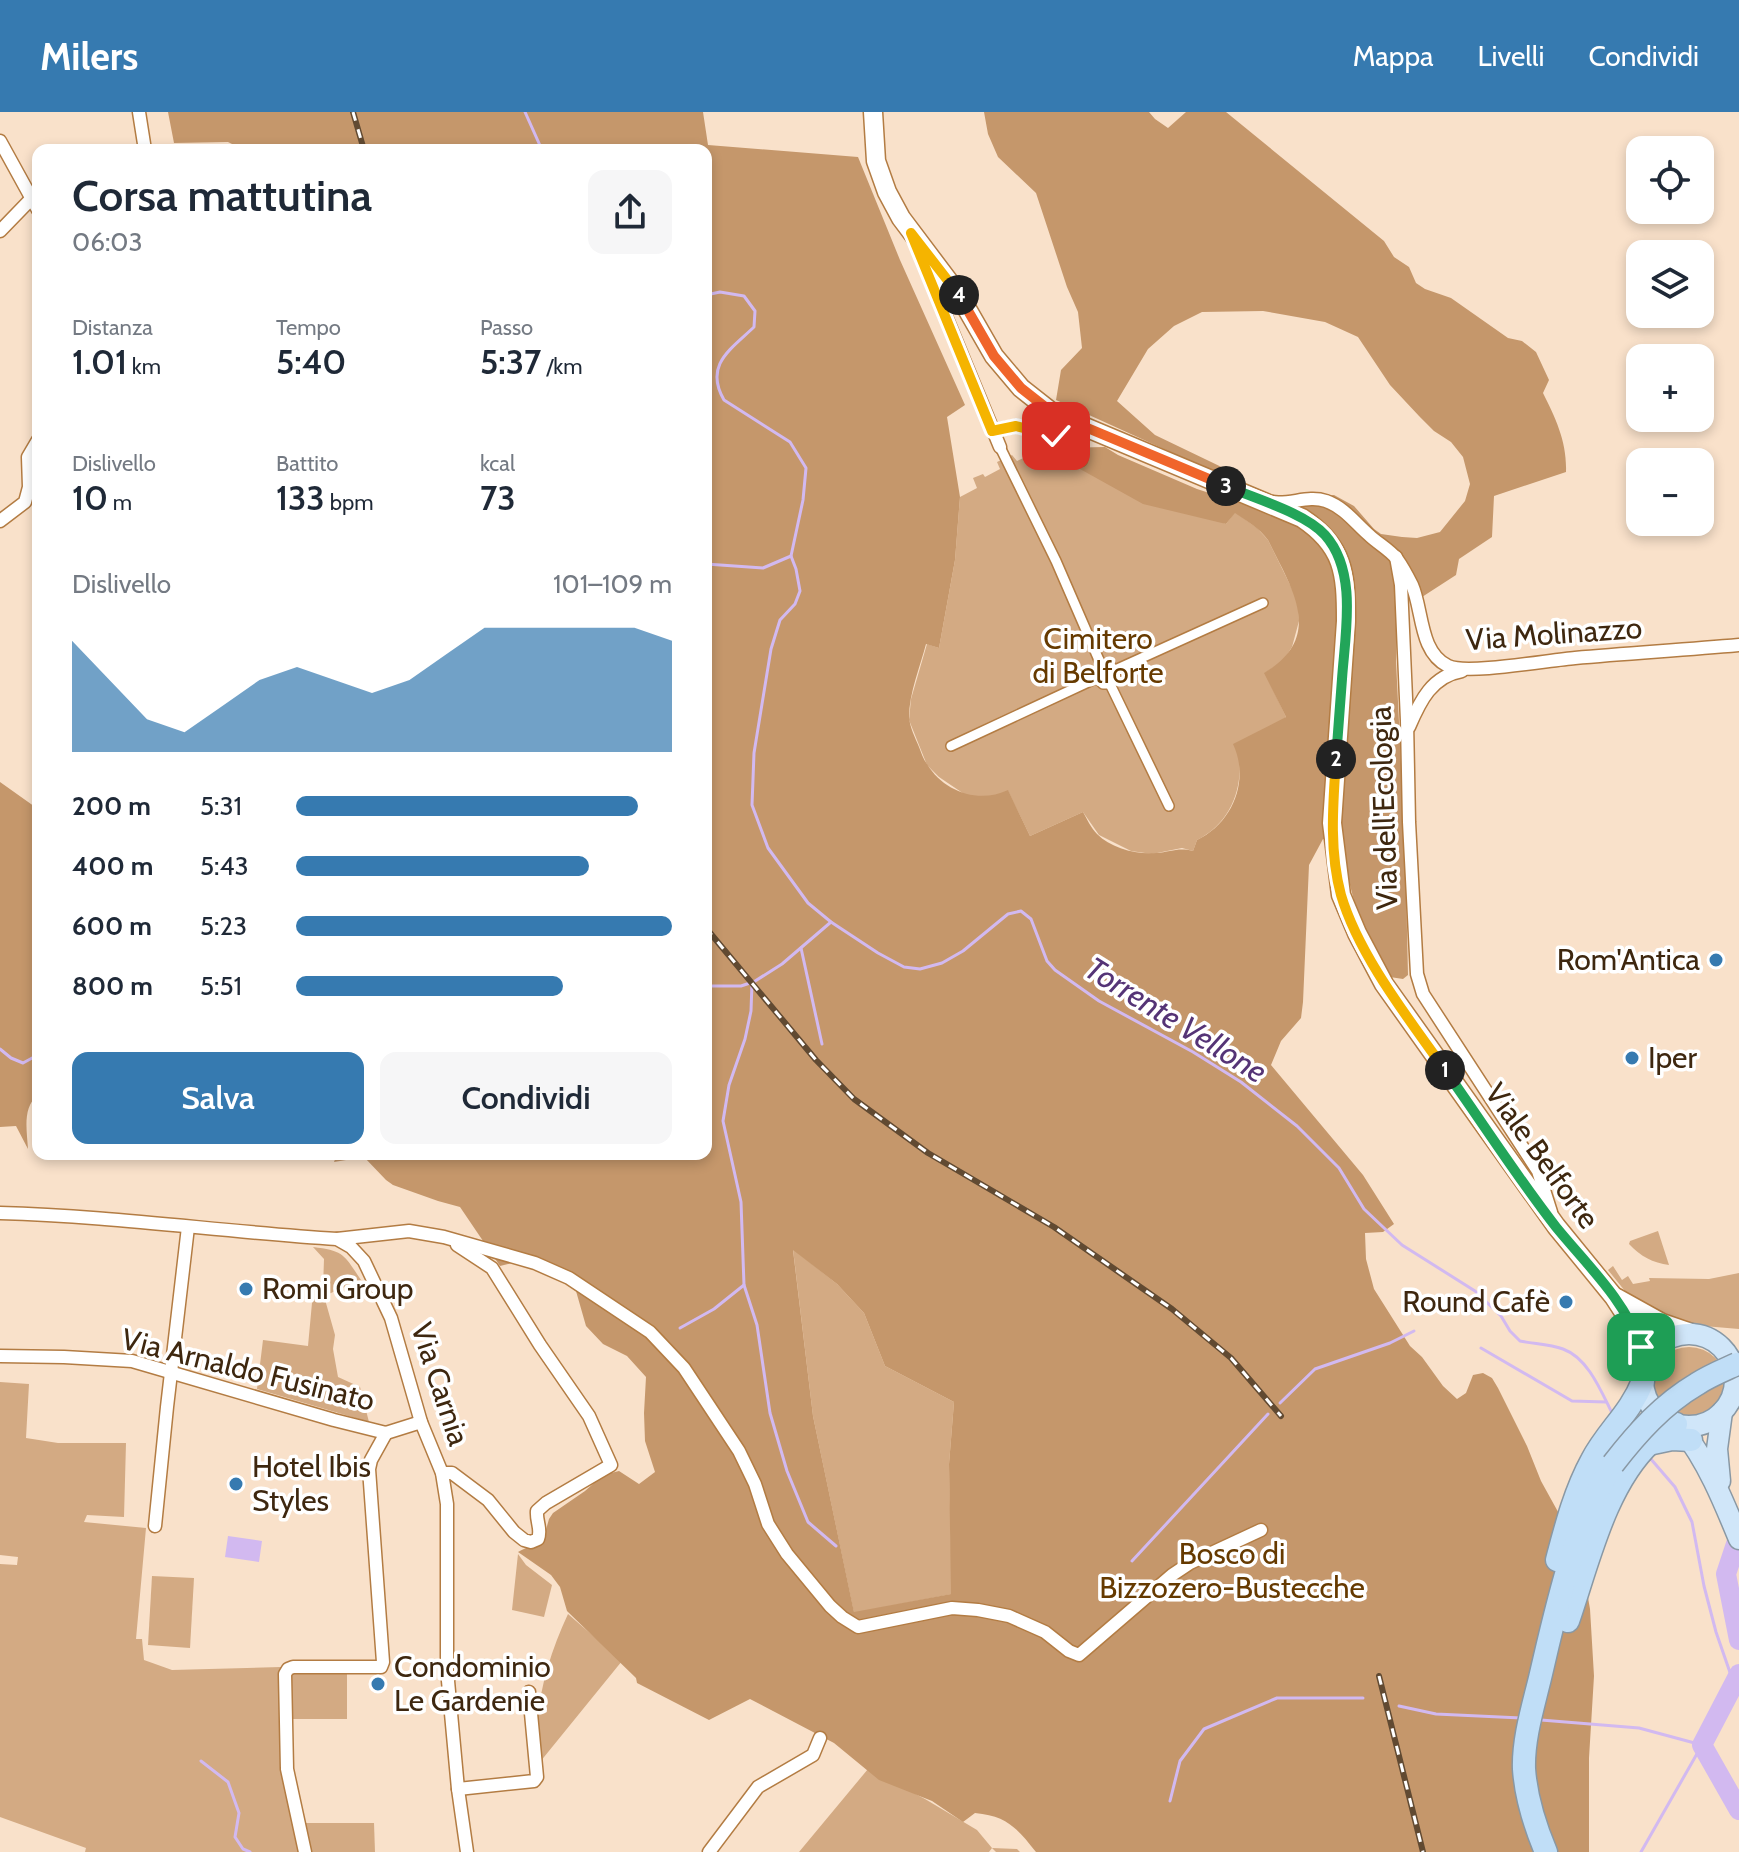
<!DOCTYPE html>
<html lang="it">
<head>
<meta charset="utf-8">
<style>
  :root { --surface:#fff; --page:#f6f6f7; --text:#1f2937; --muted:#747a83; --accent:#367ab0 }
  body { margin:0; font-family:Cabin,sans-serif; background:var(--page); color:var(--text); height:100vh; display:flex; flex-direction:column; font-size:30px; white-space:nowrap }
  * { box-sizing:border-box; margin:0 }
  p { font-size:26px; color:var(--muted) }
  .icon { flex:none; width:44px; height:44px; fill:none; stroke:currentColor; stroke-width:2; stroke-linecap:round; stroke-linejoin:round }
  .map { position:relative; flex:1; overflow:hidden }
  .panel { position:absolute; left:32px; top:32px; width:680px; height:1016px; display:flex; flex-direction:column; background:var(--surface); border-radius:16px; box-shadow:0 4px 12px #0003 }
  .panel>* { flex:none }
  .fabs { position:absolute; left:1626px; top:24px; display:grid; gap:16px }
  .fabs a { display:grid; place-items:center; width:88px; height:88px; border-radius:16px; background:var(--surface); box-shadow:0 4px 12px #0003; font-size:40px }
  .pin { position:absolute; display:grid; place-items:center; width:68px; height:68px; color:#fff; margin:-34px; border-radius:16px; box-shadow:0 4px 12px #0006 }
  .km { position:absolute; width:40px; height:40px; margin:-20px; border-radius:50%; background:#222; color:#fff; font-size:22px; line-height:40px; text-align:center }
  .round { display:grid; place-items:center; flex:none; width:84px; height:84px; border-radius:16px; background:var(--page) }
  .overview { display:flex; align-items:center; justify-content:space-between; height:136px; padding:0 40px }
  h1 { font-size:44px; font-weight:600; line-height:60px }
  .figures { display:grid; grid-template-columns:repeat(3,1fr); gap:12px; height:136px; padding:8px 40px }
  .figures div { display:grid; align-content:center }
  .figures b { font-size:34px; font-weight:600 }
  .figures small { font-size:22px; font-weight:400 }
  .figures p { font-size:22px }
  .chart { height:224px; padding:16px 40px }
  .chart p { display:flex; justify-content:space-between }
  .chart svg { width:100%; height:144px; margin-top:8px; fill:var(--accent); opacity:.7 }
  .primary-button { display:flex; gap:16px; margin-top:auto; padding:16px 40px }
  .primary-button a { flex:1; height:92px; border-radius:16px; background:var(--accent); color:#fff; font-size:32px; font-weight:600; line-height:92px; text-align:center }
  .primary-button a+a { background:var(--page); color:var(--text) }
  ul { padding:0 40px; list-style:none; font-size:26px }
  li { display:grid; grid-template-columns:128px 96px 1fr; align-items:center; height:60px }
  li i { height:20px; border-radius:10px; background:var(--accent) }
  header { display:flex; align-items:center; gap:48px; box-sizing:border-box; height:112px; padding:0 40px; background:var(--accent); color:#fff }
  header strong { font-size:38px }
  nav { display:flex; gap:44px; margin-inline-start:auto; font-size:28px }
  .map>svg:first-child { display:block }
  .green { fill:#d3aa83 }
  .forest { fill:#c5976b; fill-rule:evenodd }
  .water { fill:#d2b9f0 }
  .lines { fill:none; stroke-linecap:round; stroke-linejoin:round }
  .stream { stroke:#d2b9f0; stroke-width:3 }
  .river { stroke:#d2b9f0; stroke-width:20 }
  .pedestrian-casing { stroke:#b37c43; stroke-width:12 }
  .minor-casing { stroke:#b37c43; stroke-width:15 }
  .secondary-casing { stroke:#b37c43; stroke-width:21 }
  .primary-casing { stroke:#8998a4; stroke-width:23 }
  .trunk-casing { stroke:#8998a4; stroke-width:25 }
  .pedestrian { stroke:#fff; stroke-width:9 }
  .minor { stroke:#fff; stroke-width:12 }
  .secondary { stroke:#fff; stroke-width:18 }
  .primary { stroke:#d0e6f9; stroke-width:20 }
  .trunk { stroke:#c0def7; stroke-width:22 }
  .rail-casing { stroke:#614a32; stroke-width:6 }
  .rail { stroke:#fff; stroke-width:3; stroke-dasharray:9; stroke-linecap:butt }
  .trunk-bridge-casing { stroke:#8998a4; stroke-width:25; stroke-linecap:butt }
  .trunk-bridge { stroke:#c0def7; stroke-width:22 }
  .split-1-casing { stroke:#fff; stroke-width:16 }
  .split-2-casing { stroke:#fff; stroke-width:16 }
  .split-3-casing { stroke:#fff; stroke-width:16 }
  .split-4-casing { stroke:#fff; stroke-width:16 }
  .split-5-casing { stroke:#fff; stroke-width:16 }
  .split-1 { stroke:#22a559; stroke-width:10 }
  .split-2 { stroke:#f5b400; stroke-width:10 }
  .split-3 { stroke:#22a559; stroke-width:10 }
  .split-4 { stroke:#f0652b; stroke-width:10 }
  .split-5 { stroke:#f5b400; stroke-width:10 }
  .poi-dot { fill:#367ab0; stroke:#fff; stroke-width:3 }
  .labels { text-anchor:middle; stroke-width:7; stroke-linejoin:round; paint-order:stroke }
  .street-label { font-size:30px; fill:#3e270f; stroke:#fff }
  .park-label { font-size:30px; fill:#663a00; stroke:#fff }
  .poi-label { font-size:30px; fill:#3e270f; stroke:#fff; text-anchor:start }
  .water-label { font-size:32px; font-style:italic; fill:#553476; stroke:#fff }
</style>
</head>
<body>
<header>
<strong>Milers</strong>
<nav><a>Mappa</a><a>Livelli</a><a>Condividi</a></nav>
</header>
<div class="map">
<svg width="1739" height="1740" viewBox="0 0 1739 1740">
  <rect width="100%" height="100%" fill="#f9e1ca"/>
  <!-- green -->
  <g class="green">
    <path d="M1041,333L1046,342L1059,336L1071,352L1226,412L1235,400L1257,416L1268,428L1296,485L1298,493L1299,509L1292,535L1283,549L1265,561L1286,605L1239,645C1243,679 1229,712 1197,728L1193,739L1182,736L1152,742L1131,739L1099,723L1083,700L1030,724L1008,679L996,684H967L939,665L927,653L909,608L911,587L927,532L939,536L955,448L960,385L977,376L973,366L983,362L985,365L1000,357L997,350L1012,343L1017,349L1032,342L1031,338Z"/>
    <path d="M1658,1119L1669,1153C1653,1151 1640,1144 1629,1132L1630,1129Z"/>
    <path d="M313,1135C345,1139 344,1143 361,1168L324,1184L335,1223L333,1237L338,1265L360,1275L369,1310L257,1277L263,1228L308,1234L312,1191L323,1176L324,1147Z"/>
    <path d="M793,1137L837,1172L864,1201L885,1254L954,1290L949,1352L952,1482L854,1501L813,1304Z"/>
    <path d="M1613,1154L1622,1168L1628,1164L1633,1172L1650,1169L1649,1166L1709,1167L1739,1161V1217L1692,1213L1667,1207L1624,1182L1625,1179L1608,1158Z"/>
    <circle cx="1689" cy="1272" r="37"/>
    <path d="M0,1270L29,1272L26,1326L58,1331H126L124,1405L87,1403L84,1410L146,1416L136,1527H142L144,1548L172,1558L281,1555L282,1662L300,1740H85L86,1736L0,1705V1452L17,1453L18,1445L0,1443Z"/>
    <path d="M518,1442L526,1453L552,1473L544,1505L512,1498Z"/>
    <path d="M152,1464L194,1466L190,1536L148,1533Z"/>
    <path d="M568,1502L622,1549L540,1650C539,1638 536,1624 537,1612C540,1574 552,1536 568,1502Z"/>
    <path d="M296,1558H347V1607H290L291,1562Z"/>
    <path d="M868,1657L925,1687L977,1718L992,1736L1017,1737L1020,1740H996L992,1736L989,1740H799Z"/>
    <path d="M303,1711H374L375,1740H310Z"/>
  </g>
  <!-- forest -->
  <g class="forest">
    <path d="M168,0H703L708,33L858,45L900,148L965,293L947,305L960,385L955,448L939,536L926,532C920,555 909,581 909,605C910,616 915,625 919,635C921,640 923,647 927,652C944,680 979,692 1008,678L1030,724L1083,700C1087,707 1091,716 1097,722C1111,736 1136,743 1156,741C1171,740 1178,735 1193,739L1197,728C1233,711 1250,668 1233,632L1286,605L1264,561C1326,524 1291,476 1268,428C1259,416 1247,409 1235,401L1226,412L1143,392L1071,352L1059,336L1105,335L1118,343L1197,377L1262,398L1323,384L1334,383L1354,394L1374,417L1381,422L1402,425L1417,426L1440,420L1465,389L1470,372L1463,345L1451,330L1434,319L1419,304L1390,273L1358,225L1325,210L1263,199L1202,200L1174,214L1148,237L1117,289L1155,323L1234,361L1232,368L1056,288L1061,258L1082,236L1078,200L1067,175L1036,81L998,45L988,22L984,0H1149L1155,7L1168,16L1186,0H1226L1384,129L1394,145L1409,155L1416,171L1425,177L1451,186L1508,226L1522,229L1536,240L1549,268L1543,281C1556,307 1567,330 1566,360L1494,384L1492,425L1459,447L1456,463L1422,485L1398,488L1396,549L1405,733L1408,863L1403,867L1390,865C1373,837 1357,805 1350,773C1346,759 1345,744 1343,729L1323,727L1309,753L1303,890L1301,906L1281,929L1271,953L1363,1063L1394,1112L1383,1120L1365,1121L1366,1147L1374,1177L1410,1234L1422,1245L1443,1274L1457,1287L1466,1281L1473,1263L1483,1261L1492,1266L1498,1276L1527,1334L1541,1369L1573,1427L1587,1480L1590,1497L1594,1564L1589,1646V1740H1036C1017,1716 1007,1704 975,1701L963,1710L932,1689L879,1668L834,1631L750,1587L709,1608L637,1571L636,1566L567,1499L560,1475L551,1463L518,1440C527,1435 534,1434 543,1428L549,1407L553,1401L585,1379L603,1363L619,1359L639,1372L655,1360L645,1329L644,1301L646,1265L627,1244L603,1232L586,1214L576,1179L556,1164L516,1150L500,1154L460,1095L438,1089L393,1073L386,1068L364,1045L334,1050L337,1042H706V38H233L232,32L228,30L174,31ZM793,1138L837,1172L864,1201L885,1254L954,1290L949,1352L951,1482L854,1500L813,1304Z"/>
    <path d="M0,670L38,697V983C22,995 27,1019 28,1037L16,1014L0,1015Z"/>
  </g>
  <!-- water -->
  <path class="water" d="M228,1424L262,1429L259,1450L225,1445Z"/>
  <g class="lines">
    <!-- stream -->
    <g class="stream">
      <path d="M525,0L542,38"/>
      <path d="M706,183L720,180L744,184L755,199L754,215C730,238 704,253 724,288L790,330L806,356L803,388L791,444L796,457L800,479L795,492L780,508L771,537L754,641L752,693L768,736L808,791L831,810L878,841L904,855L920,857L942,851L963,839L1008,802L1021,799L1031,807L1047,849L1055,858L1099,889L1193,940L1241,970L1297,1014L1339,1056L1364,1097L1402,1133L1475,1179L1501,1204L1510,1219L1520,1229C1534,1232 1549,1232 1563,1237C1588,1246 1601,1279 1612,1301"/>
      <path d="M706,452L763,456L791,444"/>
      <path d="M831,810L782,852L752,871L751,899L745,927L729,973L723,1009L741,1090L744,1173L757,1213L770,1301L787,1359L808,1410L836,1434"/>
      <path d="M801,836L822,932"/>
      <path d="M706,874H741L750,871"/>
      <path d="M0,937L11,946L23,951L34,945L38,939"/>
      <path d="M680,1216L714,1197L744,1173"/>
      <path d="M1481,1236L1572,1289L1606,1290"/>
      <path d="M1280,1291L1315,1257L1390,1231L1414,1219"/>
      <path d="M1650,1346L1675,1375L1692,1410L1704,1474L1716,1520L1734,1572"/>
      <path d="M1132,1449L1268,1302"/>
      <path d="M1399,1594L1436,1602L1521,1606"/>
      <path d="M1541,1608L1639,1616L1702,1633L1641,1740"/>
      <path d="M201,1649L228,1670L239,1701L235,1725L243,1737L250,1740"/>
      <path d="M1170,1689L1180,1649L1204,1617L1277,1586H1363"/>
    </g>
    <!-- river -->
    <g class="river">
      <path d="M1739,1423L1726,1462L1739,1528"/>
      <path d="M1739,1562L1702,1633L1739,1698"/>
    </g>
    <!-- pedestrian casing -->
    <g class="pedestrian-casing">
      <g id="pedestrian">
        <path d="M1000,335L1056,449L1102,555L1097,561V566L1103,572H1110L1116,567L1115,558L1110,554L1102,555"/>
        <path d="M1115,558L1263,491"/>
        <path d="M1110,572L1169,694"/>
        <path d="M951,634L1097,566"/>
      </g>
    </g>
    <!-- minor casing -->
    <g class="minor-casing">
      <g id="minor">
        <path d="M139,0L145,38"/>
        <path d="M0,29L38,98"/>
        <path d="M0,119L32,86"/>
        <path d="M919,139L1000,335"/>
        <path d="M992,319L1016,314L1056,324L1081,348"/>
        <path d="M1272,390C1290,393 1308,383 1326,389C1345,396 1355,411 1369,423C1377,431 1389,437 1397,447C1402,454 1408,465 1412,473C1423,498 1419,540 1448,554C1467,563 1549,548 1575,546C1630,541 1684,538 1739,533"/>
        <path d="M0,409L25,390L29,375L28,345L38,328"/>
        <path d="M1396,445L1401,473L1407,609L1409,710L1417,862L1423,882L1538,1059L1551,1100"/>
        <path d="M1409,615C1420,589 1432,564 1462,559"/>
        <path d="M0,1101C113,1104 224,1120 337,1127L351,1135L364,1149L391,1206L421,1310L442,1361L447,1392V1558L458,1677L467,1740"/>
        <path d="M337,1127L409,1119L444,1125L535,1151L569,1166L650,1220L684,1256L739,1339L755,1372L768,1412L787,1442L830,1494L842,1505L858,1515L952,1496L978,1498L1009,1504L1045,1520L1069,1539L1079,1543L1172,1463L1190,1451L1261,1418"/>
        <path d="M0,1244L64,1245L132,1249L334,1308L386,1321L421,1310"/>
        <path d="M442,1361H452L488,1388L514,1420L524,1428L531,1430L538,1427C542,1417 536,1410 537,1399L546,1391L611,1353L589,1304L540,1233L492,1156L457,1133"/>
        <path d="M155,1414L167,1295L188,1115"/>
        <path d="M458,1677L534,1669L537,1665L529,1580"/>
        <path d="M305,1740L287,1657L285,1562L288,1557L293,1555H381L383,1550L369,1357L371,1348L386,1321"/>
        <path d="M709,1740L758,1675L813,1643L820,1626"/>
      </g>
    </g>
    <!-- secondary casing -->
    <g class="secondary-casing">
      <g id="secondary">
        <path d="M873,0L876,49L887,80L901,106L959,183L994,244L1021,276L1054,302L1302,406C1344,434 1346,461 1346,509L1332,711L1341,783L1357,821L1384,872L1556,1114L1614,1185L1625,1202L1635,1218L1641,1235L1644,1257"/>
        <path d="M1617,1186L1662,1211L1694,1222"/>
      </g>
    </g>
    <!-- primary casing -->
    <g class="primary-casing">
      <g id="primary">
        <circle cx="1689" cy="1268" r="46"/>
        <path d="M1681,1316C1707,1349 1723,1388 1739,1427"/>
        <path d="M1720,1369L1717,1337L1722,1300"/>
      </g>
    </g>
    <!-- trunk casing -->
    <g class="trunk-casing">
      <g id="trunk">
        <path d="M1653,1331L1672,1327L1691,1328"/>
        <path d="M1557,1448C1566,1414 1575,1379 1592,1348C1607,1319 1630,1302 1643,1269"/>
        <path d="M1568,1509C1588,1451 1605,1373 1651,1330C1658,1323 1668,1318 1676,1312"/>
        <path d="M1546,1740C1535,1714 1526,1685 1524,1657C1523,1627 1533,1595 1540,1566C1557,1494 1573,1416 1613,1352"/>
      </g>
    </g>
    <!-- pedestrian -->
    <use href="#pedestrian" class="pedestrian"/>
    <!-- minor -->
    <use href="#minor" class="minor"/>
    <!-- secondary -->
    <use href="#secondary" class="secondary"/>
    <!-- primary -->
    <use href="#primary" class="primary"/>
    <!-- trunk -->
    <use href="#trunk" class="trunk"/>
    <!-- rail casing -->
    <g class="rail-casing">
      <g id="rail">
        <path d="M353,0L364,38"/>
        <path d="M706,816L816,948L854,987L928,1041L1054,1115L1172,1197L1231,1246L1281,1304"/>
        <path d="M1379,1564L1423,1740"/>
      </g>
    </g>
    <!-- rail -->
    <use href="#rail" class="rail"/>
    <!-- trunk-bridge casing -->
    <g class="trunk-bridge-casing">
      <path id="trunk-bridge" d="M1613,1352C1637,1321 1663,1292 1697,1272C1709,1264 1724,1258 1737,1252"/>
    </g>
    <!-- trunk-bridge -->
    <use href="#trunk-bridge" class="trunk-bridge"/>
  </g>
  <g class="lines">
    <!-- split-1 casing -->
    <g class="split-1-casing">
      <path id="split-1" d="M1445,958C1482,1010 1517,1065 1556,1115C1587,1153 1625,1188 1641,1235"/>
    </g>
    <!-- split-2 casing -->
    <g class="split-2-casing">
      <path id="split-2" d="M1336,647C1333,692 1329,739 1341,783C1359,844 1409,907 1445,958"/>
    </g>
    <!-- split-3 casing -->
    <g class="split-3-casing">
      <path id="split-3" d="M1226,374C1253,386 1306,401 1325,423C1358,460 1345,522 1342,567C1340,594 1338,621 1336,647"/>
    </g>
    <!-- split-4 casing -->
    <g class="split-4-casing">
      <path id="split-4" d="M959,183L994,244L1021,276L1054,302L1226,374"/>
    </g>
    <!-- split-5 casing -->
    <g class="split-5-casing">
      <path id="split-5" d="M959,183L911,121L992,319L1016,314L1056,324"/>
    </g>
    <!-- split-1 -->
    <use href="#split-1" class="split-1"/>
    <!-- split-2 -->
    <use href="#split-2" class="split-2"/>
    <!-- split-3 -->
    <use href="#split-3" class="split-3"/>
    <!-- split-4 -->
    <use href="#split-4" class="split-4"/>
    <!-- split-5 -->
    <use href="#split-5" class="split-5"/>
  </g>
  <!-- markers -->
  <g class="poi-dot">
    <circle cx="1716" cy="848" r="8"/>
    <circle cx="1632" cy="946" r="8"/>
    <circle cx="246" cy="1177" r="8"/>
    <circle cx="1566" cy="1190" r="8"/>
    <circle cx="236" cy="1372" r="8"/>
    <circle cx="378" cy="1572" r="8"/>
  </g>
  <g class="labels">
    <!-- street labels -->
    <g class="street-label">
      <text transform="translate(1554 522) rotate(-4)" y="10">Via Molinazzo</text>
      <text transform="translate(1384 696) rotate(-92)" y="10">Via dell'Ecologia</text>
      <text transform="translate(1542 1044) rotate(54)" y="10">Viale Belforte</text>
      <text transform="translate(248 1258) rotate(14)" y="10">Via Arnaldo Fusinato</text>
      <text transform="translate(440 1272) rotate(72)" y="10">Via Carnia</text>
    </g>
    <!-- park labels -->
    <g class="park-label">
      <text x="1098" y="537">Cimitero<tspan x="1098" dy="34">di Belforte</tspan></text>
      <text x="1232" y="1452">Bosco di<tspan x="1232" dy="34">Bizzozero-Bustecche</tspan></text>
    </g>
    <!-- poi labels -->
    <g class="poi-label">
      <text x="1700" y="858" text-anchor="end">Rom'Antica</text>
      <text x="1648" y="956">Iper</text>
      <text x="262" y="1187">Romi Group</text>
      <text x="1550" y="1200" text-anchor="end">Round Cafè</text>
      <text x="252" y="1365">Hotel Ibis<tspan x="252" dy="34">Styles</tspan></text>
      <text x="394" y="1565">Condominio<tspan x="394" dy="34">Le Gardenie</tspan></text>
    </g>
    <!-- water labels -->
    <g class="water-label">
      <text transform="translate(1176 908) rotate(32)" y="11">Torrente Vellone</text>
    </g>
  </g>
</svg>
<div class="fabs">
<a><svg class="icon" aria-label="locate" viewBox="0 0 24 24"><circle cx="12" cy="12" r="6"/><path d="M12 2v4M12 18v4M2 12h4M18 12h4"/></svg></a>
<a><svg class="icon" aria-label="layers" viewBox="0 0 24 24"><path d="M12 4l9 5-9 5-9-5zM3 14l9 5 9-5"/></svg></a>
<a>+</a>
<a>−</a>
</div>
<div class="pin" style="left:1641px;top:1235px;background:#1e9e55"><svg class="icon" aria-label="arrive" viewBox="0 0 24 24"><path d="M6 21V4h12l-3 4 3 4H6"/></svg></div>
<div class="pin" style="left:1056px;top:324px;background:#d93025"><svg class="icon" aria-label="check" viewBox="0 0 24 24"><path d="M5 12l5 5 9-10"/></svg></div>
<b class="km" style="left:1445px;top:958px">1</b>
<b class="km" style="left:1336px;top:647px">2</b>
<b class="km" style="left:1226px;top:374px">3</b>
<b class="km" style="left:959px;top:183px">4</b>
<section class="panel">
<div class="overview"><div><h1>Corsa mattutina</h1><p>06:03</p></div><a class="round"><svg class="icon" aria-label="share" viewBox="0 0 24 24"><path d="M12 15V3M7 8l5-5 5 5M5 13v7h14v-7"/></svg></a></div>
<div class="figures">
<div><p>Distanza</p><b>1.01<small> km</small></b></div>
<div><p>Tempo</p><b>5:40</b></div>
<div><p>Passo</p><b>5:37<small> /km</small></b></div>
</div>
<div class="figures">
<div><p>Dislivello</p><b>10<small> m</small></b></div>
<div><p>Battito</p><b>133<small> bpm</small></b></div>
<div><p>kcal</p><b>73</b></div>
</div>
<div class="chart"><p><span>Dislivello</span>101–109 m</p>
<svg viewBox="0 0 160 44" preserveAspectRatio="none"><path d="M0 44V10L10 22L20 34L30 38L40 30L50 22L60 18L70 22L80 26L90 22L100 14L110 6L120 6L130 6L140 6L150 6L160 10V44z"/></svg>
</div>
<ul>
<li><b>200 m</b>5:31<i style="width:91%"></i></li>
<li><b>400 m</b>5:43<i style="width:78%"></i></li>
<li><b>600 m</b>5:23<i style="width:100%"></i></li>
<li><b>800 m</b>5:51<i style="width:71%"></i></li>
</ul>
<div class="primary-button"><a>Salva</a><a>Condividi</a></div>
</section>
</div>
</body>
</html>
